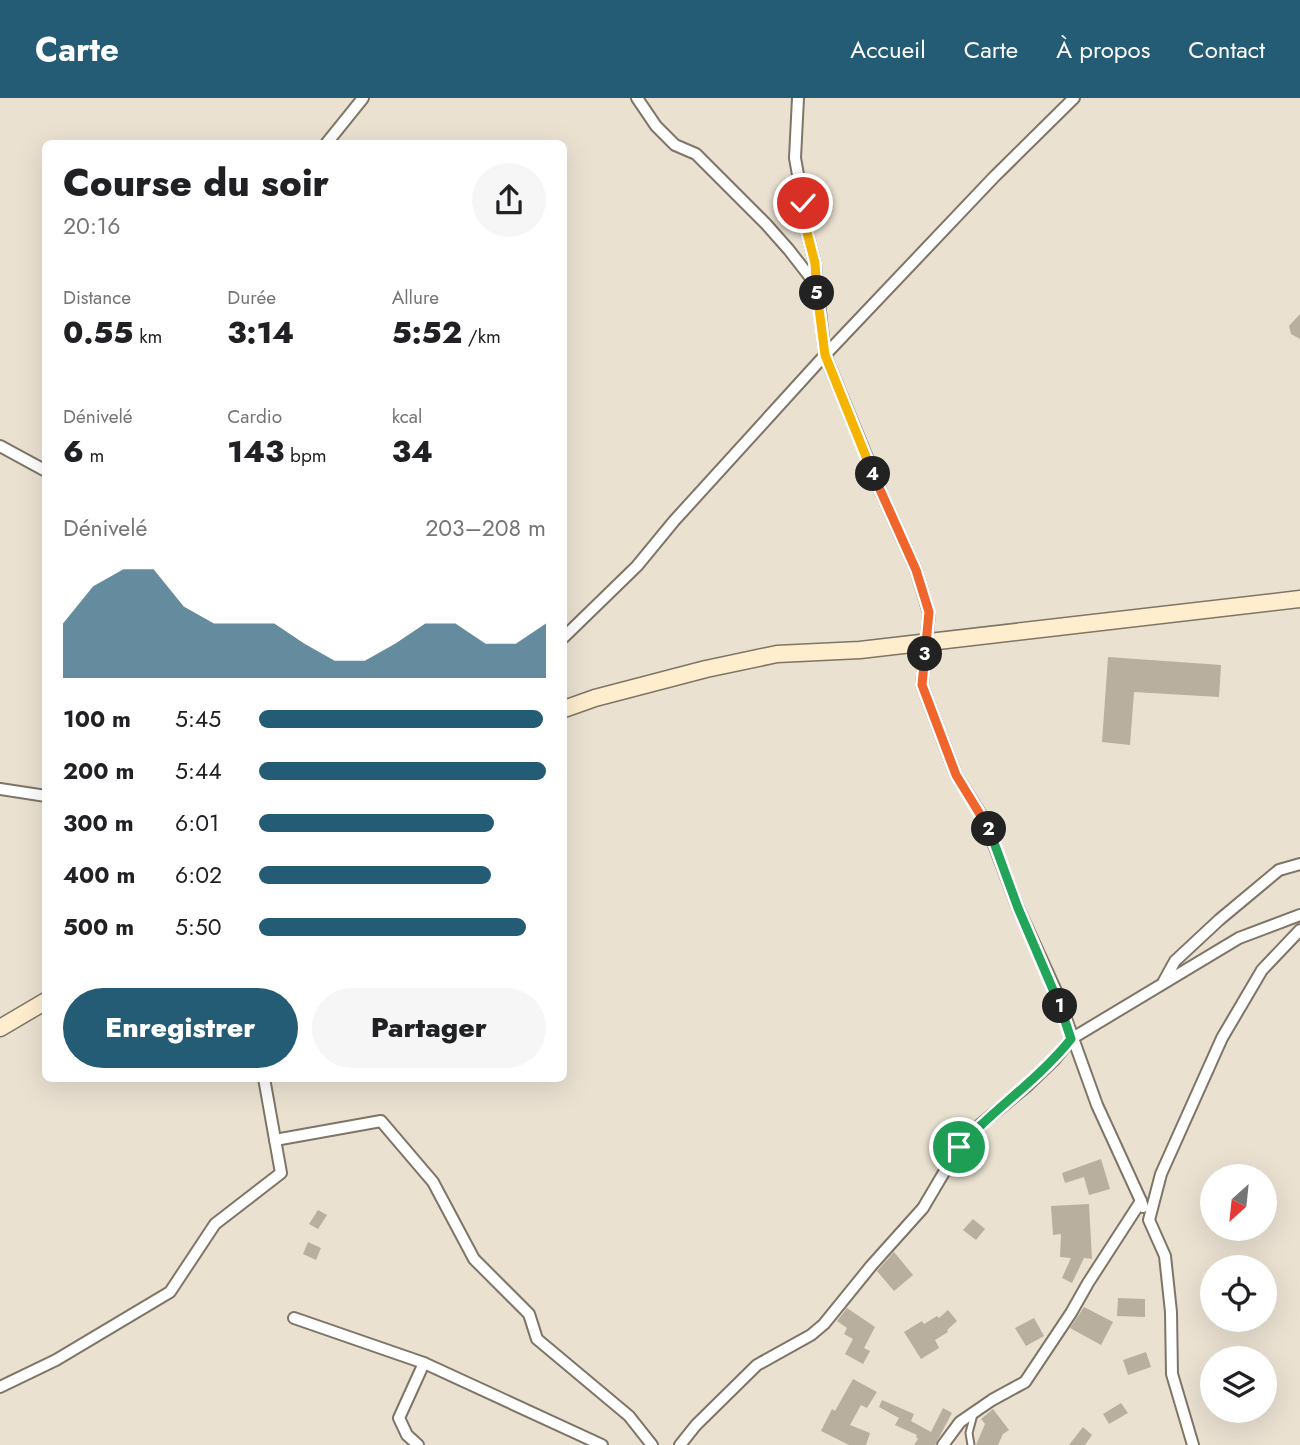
<!DOCTYPE html>
<html lang="fr">
<head>
<meta charset="utf-8">
<style>
  :root { --surface:#fff; --page:#f6f6f6; --text:#202124; --muted:#757577; --accent:#245c76 }
  body { margin:0; font-family:Jost,sans-serif; background:var(--page); color:var(--text); height:100vh; display:flex; flex-direction:column; font-size:26px; white-space:nowrap }
  * { box-sizing:border-box; margin:0 }
  p { font-size:23px; color:var(--muted) }
  .icon { flex:none; width:38px; height:38px; fill:none; stroke:currentColor; stroke-width:2; stroke-linecap:round; stroke-linejoin:round }
  .map { position:relative; flex:1; overflow:hidden }
  .panel { position:absolute; left:42px; top:42px; width:525px; height:942px; display:flex; flex-direction:column; background:var(--surface); border-radius:10px; box-shadow:0 7px 28px #0002 }
  .panel>* { flex:none }
  .needle { width:46px; rotate:207deg }
  .buttons { position:absolute; left:1200px; top:1066px; display:grid; gap:14px }
  .buttons a { display:grid; place-items:center; width:77px; height:77px; border-radius:50%; background:var(--surface); box-shadow:0 7px 28px #0002; font-size:35px }
  .pin { position:absolute; display:grid; place-items:center; width:60px; height:60px; color:#fff; margin:-30px; border:4px solid #fff; border-radius:50%; box-shadow:0 2px 7px #0007 }
  .km { position:absolute; width:35px; height:35px; margin:-18px; border-radius:50%; background:#222; color:#fff; font-size:19px; line-height:35px; text-align:center }
  .round { display:grid; place-items:center; flex:none; width:74px; height:74px; border-radius:37px; background:var(--page) }
  .headline { display:flex; align-items:center; justify-content:space-between; height:119px; padding:0 21px }
  h1 { font-size:38px; font-weight:800; line-height:52px }
  .figures { display:grid; grid-template-columns:repeat(3,1fr); gap:10px; height:119px; padding:7px 21px }
  .figures div { display:grid; align-content:center }
  .figures b { font-size:30px; font-weight:800 }
  .figures small { font-size:19px; font-weight:400 }
  .figures p { font-size:19px }
  .chart { height:196px; padding:14px 21px }
  .chart p { display:flex; justify-content:space-between }
  .chart svg { width:100%; height:126px; margin-top:7px; fill:var(--accent); opacity:.7 }
  .cta { display:flex; gap:14px; margin-top:auto; padding:14px 21px }
  .cta a { flex:1; height:80px; border-radius:42px; background:var(--accent); color:#fff; font-size:28px; font-weight:800; line-height:80px; text-align:center }
  .cta a+a { background:var(--page); color:var(--text) }
  ul { padding:0 21px; list-style:none; font-size:23px }
  li { display:grid; grid-template-columns:112px 84px 1fr; align-items:center; height:52px }
  li i { height:18px; border-radius:9px; background:var(--accent) }
  header { display:flex; align-items:center; gap:42px; box-sizing:border-box; height:98px; padding:0 35px; background:var(--accent); color:#fff }
  header strong { font-size:33px }
  nav { display:flex; gap:38px; margin-inline-start:auto; font-size:24px }
  .map>svg:first-child { display:block }
  .building { fill:#b8af9f }
  .lines { fill:none; stroke-linecap:round; stroke-linejoin:round }
  .lane-casing { stroke:#7e7566; stroke-width:9 }
  .street-casing { stroke:#7e7566; stroke-width:14 }
  .secondary-casing { stroke:#7e7566; stroke-width:19 }
  .lane { stroke:#fff; stroke-width:5 }
  .street { stroke:#fff; stroke-width:10 }
  .secondary { stroke:#feeece; stroke-width:16 }
  .split-1-casing { stroke:#fff; stroke-width:14 }
  .split-2-casing { stroke:#fff; stroke-width:14 }
  .split-3-casing { stroke:#fff; stroke-width:14 }
  .split-4-casing { stroke:#fff; stroke-width:14 }
  .split-5-casing { stroke:#fff; stroke-width:14 }
  .split-6-casing { stroke:#fff; stroke-width:14 }
  .split-1 { stroke:#22a559; stroke-width:9 }
  .split-2 { stroke:#22a559; stroke-width:9 }
  .split-3 { stroke:#f0652b; stroke-width:9 }
  .split-4 { stroke:#f0652b; stroke-width:9 }
  .split-5 { stroke:#f5b400; stroke-width:9 }
  .split-6 { stroke:#f5b400; stroke-width:9 }
</style>
</head>
<body>
<header>
<strong>Carte</strong>
<nav><a>Accueil</a><a>Carte</a><a>À propos</a><a>Contact</a></nav>
</header>
<div class="map">
<svg width="1300" height="1347" viewBox="0 0 1300 1347">
  <rect width="100%" height="100%" fill="#eae1d1"/>
  <!-- building -->
  <g class="building">
    <path d="M1300,216V241L1291,236L1289,228Z"/>
    <path d="M1108,559L1221,567L1219,599L1134,594L1130,647L1102,644Z"/>
    <path d="M1101,1061L1110,1091L1089,1097L1084,1079L1065,1085L1062,1075Z"/>
    <path d="M1089,1106L1092,1161L1084,1160L1072,1185L1062,1180L1071,1160L1060,1159L1061,1136L1053,1137L1051,1108Z"/>
    <path d="M318,1112L327,1117L318,1131L309,1126Z"/>
    <path d="M973,1121L985,1131L976,1142L963,1132Z"/>
    <path d="M308,1144L321,1150L316,1162L303,1156Z"/>
    <path d="M894,1154L913,1177L894,1193L877,1173Z"/>
    <path d="M1118,1200L1145,1201V1219L1117,1218Z"/>
    <path d="M1084,1209L1113,1224L1101,1247L1070,1230Z"/>
    <path d="M847,1210L875,1229L864,1250L870,1253L863,1266L845,1256L853,1241L844,1236L847,1230L837,1223Z"/>
    <path d="M948,1212L957,1223L947,1232L948,1234L935,1242L939,1250L921,1261L904,1234L922,1223L924,1226L937,1218L939,1220Z"/>
    <path d="M1034,1220L1044,1238L1026,1248L1015,1230Z"/>
    <path d="M1146,1254L1151,1269L1128,1277L1123,1262Z"/>
    <path d="M853,1281L877,1294L867,1310L861,1307L850,1327L870,1335L866,1347H849L821,1333L832,1311L835,1313Z"/>
    <path d="M882,1302L914,1316L911,1323L931,1334L943,1310L952,1315L935,1347H914L918,1341L916,1339L917,1337L895,1327L899,1320L879,1309Z"/>
    <path d="M1121,1305L1128,1315L1109,1326L1103,1316Z"/>
    <path d="M993,1311L1009,1332L1003,1336L998,1347H976L985,1326L981,1321Z"/>
    <path d="M1083,1329L1092,1337L1085,1347H1069Z"/>
  </g>
  <g class="lines">
    <!-- lane casing -->
    <g class="lane-casing">
      <path id="lane" d="M971,1347L969,1335L974,1316"/>
    </g>
    <!-- street casing -->
    <g class="street-casing">
      <g id="street">
        <path d="M637,0L656,28L675,47L696,56L766,126L789,152L817,188L825,257L881,394L916,472L929,515L922,587L956,677L986,725L1018,810L1056,893L1097,1007L1141,1103"/>
        <path d="M798,0L795,60L803,105L804,123L815,165L817,188"/>
        <path d="M326,46L363,0"/>
        <path d="M0,348L46,373"/>
        <path d="M564,539L637,468L674,423L825,257L994,79L1074,0"/>
        <path d="M0,691L46,698"/>
        <path d="M1164,883L1175,863L1219,822L1279,772L1300,766"/>
        <path d="M275,1042L381,1023L433,1084L474,1161L529,1216L537,1241L629,1318L652,1347"/>
        <path d="M294,1220L424,1265L602,1347"/>
        <path d="M0,1289L56,1262L170,1194L215,1126L281,1075L264,980"/>
        <path d="M418,1347L407,1337L399,1320L424,1265"/>
        <path d="M680,1347L696,1327L757,1267L811,1237L824,1226L871,1168L923,1110L959,1049L980,1027L1028,987L1054,962L1071,941L1239,840L1300,817"/>
        <path d="M943,1347L960,1324L992,1302L1025,1284L1071,1215L1088,1185L1141,1103L1143,1109"/>
        <path d="M1193,1347L1172,1276L1171,1214L1165,1158L1149,1122L1161,1076L1222,940L1262,872L1300,832"/>
      </g>
    </g>
    <!-- secondary casing -->
    <g class="secondary-casing">
      <g id="secondary">
        <path d="M564,611L595,600L706,571L777,556L860,552L1300,501"/>
        <path d="M0,930L46,903"/>
      </g>
    </g>
    <!-- lane -->
    <use href="#lane" class="lane"/>
    <!-- street -->
    <use href="#street" class="street"/>
    <!-- secondary -->
    <use href="#secondary" class="secondary"/>
  </g>
  <g class="lines">
    <!-- split-1 casing -->
    <g class="split-1-casing">
      <path id="split-1" d="M959,1049C994,1011 1038,982 1071,941L1060,908"/>
    </g>
    <!-- split-2 casing -->
    <g class="split-2-casing">
      <path id="split-2" d="M989,731L1018,810L1060,908"/>
    </g>
    <!-- split-3 casing -->
    <g class="split-3-casing">
      <path id="split-3" d="M925,556L922,587L956,677L989,731"/>
    </g>
    <!-- split-4 casing -->
    <g class="split-4-casing">
      <path id="split-4" d="M873,376L916,472L929,514L925,556"/>
    </g>
    <!-- split-5 casing -->
    <g class="split-5-casing">
      <path id="split-5" d="M817,195L825,257L873,376"/>
    </g>
    <!-- split-6 casing -->
    <g class="split-6-casing">
      <path id="split-6" d="M803,105L804,123L815,165L817,195"/>
    </g>
    <!-- split-1 -->
    <use href="#split-1" class="split-1"/>
    <!-- split-2 -->
    <use href="#split-2" class="split-2"/>
    <!-- split-3 -->
    <use href="#split-3" class="split-3"/>
    <!-- split-4 -->
    <use href="#split-4" class="split-4"/>
    <!-- split-5 -->
    <use href="#split-5" class="split-5"/>
    <!-- split-6 -->
    <use href="#split-6" class="split-6"/>
  </g>
</svg>
<div class="buttons">
<a><svg class="needle" viewBox="-14 -14 28 28"><path d="M0-13l5 13h-10z" fill="#e53935"/><path d="M0 13l5-13h-10z" fill="#757577"/></svg></a>
<a><svg class="icon" aria-label="locate" viewBox="0 0 24 24"><circle cx="12" cy="12" r="6"/><path d="M12 2v4M12 18v4M2 12h4M18 12h4"/></svg></a>
<a><svg class="icon" aria-label="layers" viewBox="0 0 24 24"><path d="M12 4l9 5-9 5-9-5zM3 14l9 5 9-5"/></svg></a>
</div>
<div class="pin" style="left:959px;top:1049px;background:#1e9e55"><svg class="icon" aria-label="arrive" viewBox="0 0 24 24"><path d="M6 21V4h12l-3 4 3 4H6"/></svg></div>
<div class="pin" style="left:803px;top:105px;background:#d93025"><svg class="icon" aria-label="check" viewBox="0 0 24 24"><path d="M5 12l5 5 9-10"/></svg></div>
<b class="km" style="left:1060px;top:908px">1</b>
<b class="km" style="left:989px;top:731px">2</b>
<b class="km" style="left:925px;top:556px">3</b>
<b class="km" style="left:873px;top:376px">4</b>
<b class="km" style="left:817px;top:195px">5</b>
<section class="panel">
<div class="headline"><div><h1>Course du soir</h1><p>20:16</p></div><a class="round"><svg class="icon" aria-label="share" viewBox="0 0 24 24"><path d="M12 15V3M7 8l5-5 5 5M5 13v7h14v-7"/></svg></a></div>
<div class="figures">
<div><p>Distance</p><b>0.55<small> km</small></b></div>
<div><p>Durée</p><b>3:14</b></div>
<div><p>Allure</p><b>5:52<small> /km</small></b></div>
</div>
<div class="figures">
<div><p>Dénivelé</p><b>6<small> m</small></b></div>
<div><p>Cardio</p><b>143<small> bpm</small></b></div>
<div><p>kcal</p><b>34</b></div>
</div>
<div class="chart"><p><span>Dénivelé</span>203–208 m</p>
<svg viewBox="0 0 160 44" preserveAspectRatio="none"><path d="M0 44V25L10 12L20 6L30 6L40 19L50 25L60 25L70 25L80 32L90 38L100 38L110 32L120 25L130 25L140 32L150 32L160 25V44z"/></svg>
</div>
<ul>
<li><b>100 m</b>5:45<i style="width:99%"></i></li>
<li><b>200 m</b>5:44<i style="width:100%"></i></li>
<li><b>300 m</b>6:01<i style="width:82%"></i></li>
<li><b>400 m</b>6:02<i style="width:81%"></i></li>
<li><b>500 m</b>5:50<i style="width:93%"></i></li>
</ul>
<div class="cta"><a>Enregistrer</a><a>Partager</a></div>
</section>
</div>
</body>
</html>
